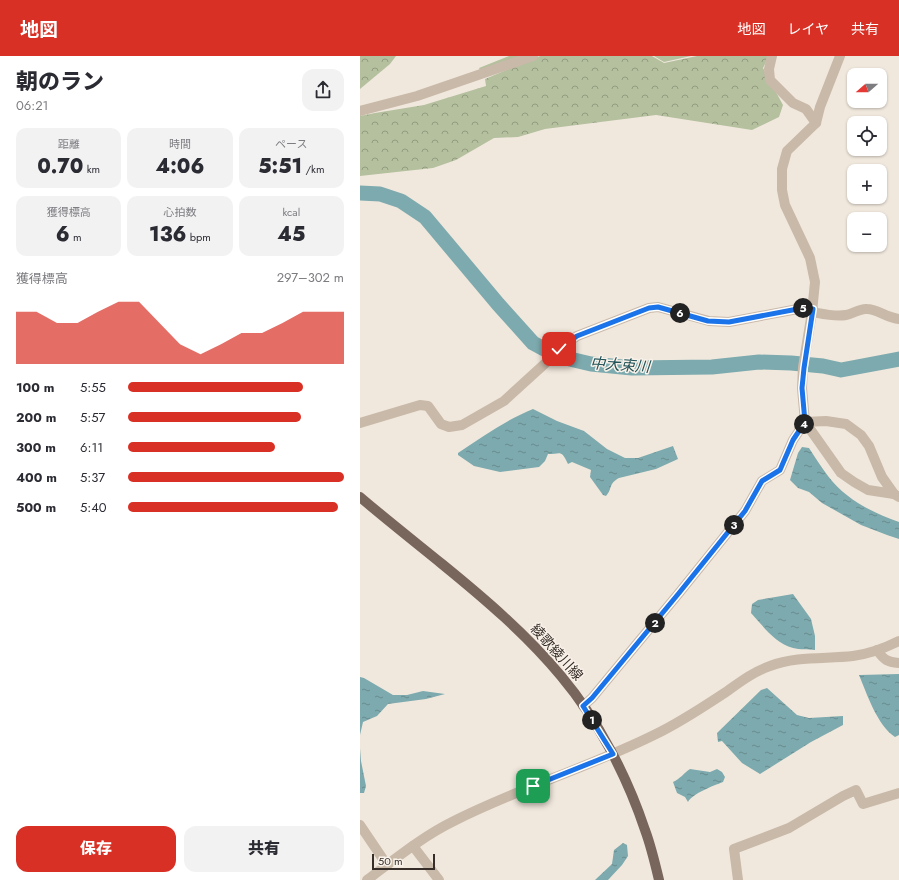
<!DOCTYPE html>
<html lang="ja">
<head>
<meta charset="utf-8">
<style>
  :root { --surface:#fff; --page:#f2f2f3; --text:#2b2b33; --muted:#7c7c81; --accent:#d93025 }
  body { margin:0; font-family:Jost,"Noto Sans JP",sans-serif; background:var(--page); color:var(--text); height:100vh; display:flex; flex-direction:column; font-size:15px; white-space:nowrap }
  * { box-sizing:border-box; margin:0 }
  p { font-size:13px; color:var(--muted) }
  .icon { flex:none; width:22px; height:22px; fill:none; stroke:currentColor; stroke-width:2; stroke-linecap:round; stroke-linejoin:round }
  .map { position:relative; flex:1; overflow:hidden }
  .sheet { display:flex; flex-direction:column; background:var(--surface); width:360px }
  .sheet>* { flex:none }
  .needle { width:26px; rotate:250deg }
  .controls { position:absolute; left:487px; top:12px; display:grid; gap:8px }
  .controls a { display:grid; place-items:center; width:40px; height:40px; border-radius:8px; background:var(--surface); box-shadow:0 1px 3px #0004; font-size:20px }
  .scale { position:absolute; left:12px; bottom:10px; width:63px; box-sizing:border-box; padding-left:4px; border:2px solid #372e29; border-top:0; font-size:11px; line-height:14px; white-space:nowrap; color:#372e29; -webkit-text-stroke:3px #f9f2ea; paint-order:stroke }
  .pin { position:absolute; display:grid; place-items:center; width:34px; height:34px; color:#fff; margin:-17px; border-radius:8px; box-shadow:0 2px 6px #0006 }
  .km { position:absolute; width:20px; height:20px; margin:-10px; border-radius:50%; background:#222; color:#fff; font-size:11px; line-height:20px; text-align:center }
  .round { display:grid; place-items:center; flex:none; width:42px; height:42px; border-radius:12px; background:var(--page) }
  .overview { display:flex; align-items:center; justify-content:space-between; height:68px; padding:0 16px }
  h1 { font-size:22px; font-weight:800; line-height:30px }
  .stats { display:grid; grid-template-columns:repeat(3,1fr); gap:6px; height:68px; padding:4px 16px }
  .stats div { display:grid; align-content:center; border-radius:10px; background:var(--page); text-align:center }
  .stats b { font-size:20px; font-weight:800 }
  .stats small { font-size:11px; font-weight:400 }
  .stats p { font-size:11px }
  .chart { height:112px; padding:8px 16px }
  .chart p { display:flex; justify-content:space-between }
  .chart svg { width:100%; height:72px; margin-top:4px; fill:var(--accent); opacity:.7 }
  .cta { display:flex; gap:8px; margin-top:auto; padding:8px 16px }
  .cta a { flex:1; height:46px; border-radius:12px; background:var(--accent); color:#fff; font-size:16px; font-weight:800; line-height:46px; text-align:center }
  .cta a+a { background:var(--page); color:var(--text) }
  ul { padding:0 16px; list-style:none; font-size:13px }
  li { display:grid; grid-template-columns:64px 48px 1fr; align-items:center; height:30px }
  li i { height:10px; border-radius:5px; background:var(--accent) }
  header { display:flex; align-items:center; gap:24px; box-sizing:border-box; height:56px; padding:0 20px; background:var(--accent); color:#fff }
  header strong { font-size:19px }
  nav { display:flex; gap:22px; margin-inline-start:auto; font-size:14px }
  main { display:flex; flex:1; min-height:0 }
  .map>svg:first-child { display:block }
  .grass { fill:url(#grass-tufts) }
  .forest { fill:url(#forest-crowns) }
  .water { fill:url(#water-ripples) }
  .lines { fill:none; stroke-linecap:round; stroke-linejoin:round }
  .river { stroke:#7daaae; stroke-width:15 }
  .minor { stroke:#c9b9a9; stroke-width:10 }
  .major { stroke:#78655b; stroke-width:10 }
  .route-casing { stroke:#fff; stroke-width:8 }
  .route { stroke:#1a73e8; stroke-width:5 }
  .labels { text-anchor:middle; stroke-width:3; stroke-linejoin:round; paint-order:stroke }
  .street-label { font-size:14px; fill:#372e29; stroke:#f9f2ea }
  .water-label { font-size:15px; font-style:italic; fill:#205257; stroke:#f9f2ea }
</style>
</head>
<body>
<header>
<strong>地図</strong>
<nav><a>地図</a><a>レイヤ</a><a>共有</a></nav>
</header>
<main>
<section class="sheet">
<div class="overview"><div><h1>朝のラン</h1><p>06:21</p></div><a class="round"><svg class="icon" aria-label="share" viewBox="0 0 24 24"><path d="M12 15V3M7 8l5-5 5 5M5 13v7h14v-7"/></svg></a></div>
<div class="stats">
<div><p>距離</p><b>0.70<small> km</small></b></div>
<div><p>時間</p><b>4:06</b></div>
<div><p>ペース</p><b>5:51<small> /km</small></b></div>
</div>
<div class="stats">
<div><p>獲得標高</p><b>6<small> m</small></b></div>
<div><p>心拍数</p><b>136<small> bpm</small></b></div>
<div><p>kcal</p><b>45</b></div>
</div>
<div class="chart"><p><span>獲得標高</span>297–302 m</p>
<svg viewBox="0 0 160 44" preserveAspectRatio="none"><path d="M0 44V12L10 12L20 19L30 19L40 12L50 6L60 6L70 19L80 32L90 38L100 32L110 25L120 25L130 19L140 12L150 12L160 12V44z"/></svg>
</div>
<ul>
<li><b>100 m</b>5:55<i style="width:81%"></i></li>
<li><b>200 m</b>5:57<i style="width:80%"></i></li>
<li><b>300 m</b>6:11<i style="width:68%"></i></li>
<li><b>400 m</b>5:37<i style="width:100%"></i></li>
<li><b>500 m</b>5:40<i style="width:97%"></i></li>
</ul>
<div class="cta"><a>保存</a><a>共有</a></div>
</section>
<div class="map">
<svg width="539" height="824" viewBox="0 0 539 824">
  <defs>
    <pattern id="grass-tufts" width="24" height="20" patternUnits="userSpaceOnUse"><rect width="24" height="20" fill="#b4c09e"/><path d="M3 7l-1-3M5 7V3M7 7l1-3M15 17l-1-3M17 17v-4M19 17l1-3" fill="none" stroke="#939c81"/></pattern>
    <pattern id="forest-crowns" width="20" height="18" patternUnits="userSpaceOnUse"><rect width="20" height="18" fill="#b4c09e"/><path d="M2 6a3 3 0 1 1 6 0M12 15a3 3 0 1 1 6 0" fill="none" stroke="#939c81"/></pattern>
    <pattern id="water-ripples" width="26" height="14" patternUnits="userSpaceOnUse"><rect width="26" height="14" fill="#7daaae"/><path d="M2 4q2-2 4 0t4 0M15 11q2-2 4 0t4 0" fill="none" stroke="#678b8e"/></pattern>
  </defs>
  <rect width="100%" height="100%" fill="#f1e8dd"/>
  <!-- grass -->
  <g class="grass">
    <path d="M149,0H160L120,14L119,12Z"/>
    <path d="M294,0H331L304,6Z"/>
  </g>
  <!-- forest -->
  <g class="forest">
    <path d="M0,0H36L30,8L0,33Z"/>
    <path d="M180,0H292L304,7L337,0H409L403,12L423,49L419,61L392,74L296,59L185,73L158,81L134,82L96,104L73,112L0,120V60L15,57L64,49L126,30L125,23Z"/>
  </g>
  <!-- water -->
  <g class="water">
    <path d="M173,353L197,365L224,375L247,393L265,402H278L313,390L318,403L296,413L259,422C248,428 253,432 246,440L243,439L230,421L231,414L212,406L208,408C201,393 201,398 188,398L185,405L179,411L140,416L114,410L98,399V397C122,381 146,364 173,353Z"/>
    <path d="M442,391L449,392C455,401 461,411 468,420C485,443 513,457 539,466V483L527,479L501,469L462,447L449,436L438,432L430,424L438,397Z"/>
    <path d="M433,538L451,563L455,580V594C448,593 440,594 433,592C415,587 403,570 391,557L392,548L398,544Z"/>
    <path d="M539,618V679L535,681C517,669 507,638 499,619Z"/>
    <path d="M0,621L4,622L33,639H47L63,635L85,638L66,643L28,648L17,660L3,666L0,679Z"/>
    <path d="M407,632L437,659L449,662L483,660V669L451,686L400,718L382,707L362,685L358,686L357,677L401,634Z"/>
    <path d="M0,692L1,705L6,730L4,737H0Z"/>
    <path d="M330,713L350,716L357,713L362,716L365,721L363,726C353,730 333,737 328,746L325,741L317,737L313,726C320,723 324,717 330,713Z"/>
    <path d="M263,787L267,789L268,800L262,809L248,824H235L252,808L254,794Z"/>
  </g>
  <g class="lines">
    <!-- river -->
    <path class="river" d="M0,137L20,138L41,145L65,161L138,248L173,287L197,300L231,308L272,312L352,311L399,306L431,307L463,310L481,314L539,303"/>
    <!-- minor -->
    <g class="minor">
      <path d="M412,0L409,13L410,24L433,47L446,53L456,67L427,95L422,113V134L425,149L450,202L455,226L452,256L443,311L442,332L445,366L481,417L494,426L508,434L534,438L539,441"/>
      <path d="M0,55L57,40L173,0"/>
      <path d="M456,67L460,51L480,0"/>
      <path d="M452,256C463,258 475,261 486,259C493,258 500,252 507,253C517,253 527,262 539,263"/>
      <path d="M445,366L466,365L486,368L501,379L509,390L522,421L534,438"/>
      <path d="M0,367L60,349L68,350L81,368L89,371L102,369L144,345L190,303L199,293L217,280L289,252L298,251L349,265L369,266L443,252L453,253"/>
      <path d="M517,594C524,604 527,606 539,607"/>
      <path d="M223,650L232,642L319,537L385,455L402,425L420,414L433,384L445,366"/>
      <path d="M0,769L27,809"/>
      <path d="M53,790L79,824"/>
      <path d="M7,824C35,803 63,780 94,765C159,732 230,711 296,678C321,666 343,651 366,636C380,626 393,616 410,610C436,600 466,603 493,600C509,598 525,592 539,585"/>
      <path d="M378,824L374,793L429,772L483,740L496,734L503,748L539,737"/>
    </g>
    <!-- major -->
    <path class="major" d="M0,441C27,464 55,486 82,508C125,543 166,578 201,620C238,664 267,720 285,774C291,790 295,807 299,824"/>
  </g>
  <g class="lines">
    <!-- route casing -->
    <g class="route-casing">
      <path id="route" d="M173,730L253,698L223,650L232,642L319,537L385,455L402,425L420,414L433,384L445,366L442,332L444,312L453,253L443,252L369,266L348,265L298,251L289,252L217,280L199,293"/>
    </g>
    <!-- route -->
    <use href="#route" class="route"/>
  </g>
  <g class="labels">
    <!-- street labels -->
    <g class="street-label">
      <text transform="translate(197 596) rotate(48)" y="5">綾歌綾川線</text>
    </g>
    <!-- water labels -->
    <g class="water-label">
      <text transform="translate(260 309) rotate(4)" y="5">中大束川</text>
    </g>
  </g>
</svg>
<div class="controls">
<a><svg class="needle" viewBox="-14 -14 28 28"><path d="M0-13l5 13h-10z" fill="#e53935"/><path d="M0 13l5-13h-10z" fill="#7c7c81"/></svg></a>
<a><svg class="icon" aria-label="locate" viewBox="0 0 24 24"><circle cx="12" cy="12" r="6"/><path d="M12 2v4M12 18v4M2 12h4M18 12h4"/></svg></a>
<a>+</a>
<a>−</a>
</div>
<div class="scale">50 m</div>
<div class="pin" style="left:173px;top:730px;background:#1e9e55"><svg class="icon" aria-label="arrive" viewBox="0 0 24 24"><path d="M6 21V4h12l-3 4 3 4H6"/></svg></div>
<div class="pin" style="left:199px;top:293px;background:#d93025"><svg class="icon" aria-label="check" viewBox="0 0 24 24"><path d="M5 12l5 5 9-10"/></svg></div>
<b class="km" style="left:232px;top:664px">1</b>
<b class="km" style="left:295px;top:567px">2</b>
<b class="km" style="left:374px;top:469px">3</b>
<b class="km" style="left:444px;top:368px">4</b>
<b class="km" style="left:443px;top:252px">5</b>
<b class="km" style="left:320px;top:257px">6</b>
</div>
</main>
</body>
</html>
